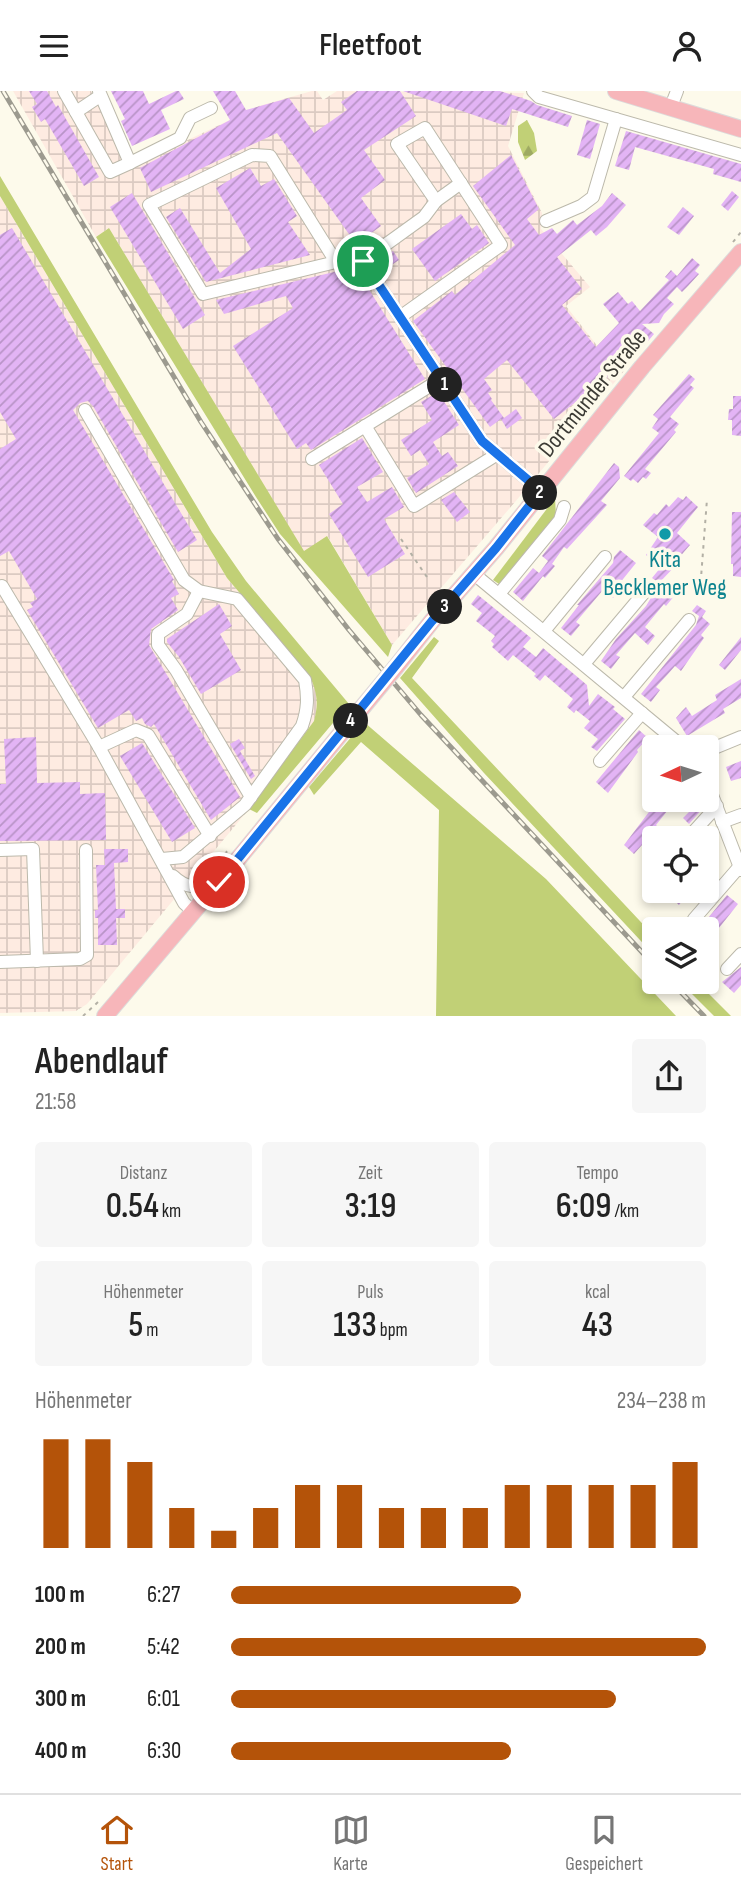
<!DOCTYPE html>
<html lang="de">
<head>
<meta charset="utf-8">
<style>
  :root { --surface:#fff; --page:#f6f6f6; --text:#222; --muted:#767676; --line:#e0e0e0; --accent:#b45309 }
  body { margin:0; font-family:"Sofia Sans Condensed",sans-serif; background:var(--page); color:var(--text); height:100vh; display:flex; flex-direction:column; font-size:26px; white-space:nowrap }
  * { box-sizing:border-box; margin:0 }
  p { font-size:23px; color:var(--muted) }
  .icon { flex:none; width:38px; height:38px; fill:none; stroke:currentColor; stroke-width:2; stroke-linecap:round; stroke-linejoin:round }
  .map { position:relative; height:925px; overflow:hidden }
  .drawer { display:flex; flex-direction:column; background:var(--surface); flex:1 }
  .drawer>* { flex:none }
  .needle { width:46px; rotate:266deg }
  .controls { position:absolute; left:642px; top:644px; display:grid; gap:14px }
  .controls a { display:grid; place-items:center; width:77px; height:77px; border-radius:7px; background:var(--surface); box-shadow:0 4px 10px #0003; font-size:35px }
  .pin { position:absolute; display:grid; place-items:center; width:60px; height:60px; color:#fff; margin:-30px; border:4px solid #fff; border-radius:50%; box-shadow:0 2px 7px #0007 }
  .km { position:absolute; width:35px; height:35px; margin:-18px; border-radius:50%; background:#222; color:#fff; font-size:19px; line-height:35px; text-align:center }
  .round { display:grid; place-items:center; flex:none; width:74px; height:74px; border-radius:7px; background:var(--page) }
  .headline { display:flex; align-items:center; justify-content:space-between; height:119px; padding:0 35px }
  h1 { font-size:38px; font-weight:600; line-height:52px }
  .figures { display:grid; grid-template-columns:repeat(3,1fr); gap:10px; height:119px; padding:7px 35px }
  .figures div { display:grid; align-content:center; border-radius:7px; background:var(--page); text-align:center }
  .figures b { font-size:35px; font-weight:600 }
  .figures small { font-size:19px; font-weight:400 }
  .figures p { font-size:19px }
  .chart { height:196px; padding:14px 35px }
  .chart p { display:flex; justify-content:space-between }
  .chart svg { width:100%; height:126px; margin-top:7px; stroke:var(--accent); stroke-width:6 }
  ul { padding:0 35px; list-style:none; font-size:23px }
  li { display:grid; grid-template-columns:112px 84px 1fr; align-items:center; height:52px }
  li i { height:18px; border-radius:9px; background:var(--accent) }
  header { display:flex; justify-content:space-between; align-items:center; height:91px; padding:0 35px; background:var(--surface); font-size:32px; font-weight:600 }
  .tab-bar { display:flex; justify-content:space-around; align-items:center; height:98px; border-top:2px solid var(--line); background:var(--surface); font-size:19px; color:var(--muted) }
  .tab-bar a { display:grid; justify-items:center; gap:4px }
  .tab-bar .current { color:var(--accent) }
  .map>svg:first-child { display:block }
  .industrial { fill:url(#industrial-grid) }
  .grass { fill:#c1d076 }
  .forest { fill:url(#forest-firs) }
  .building { fill:url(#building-hatch) }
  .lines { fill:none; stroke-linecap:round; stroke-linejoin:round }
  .minor-casing { stroke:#bcb9ab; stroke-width:14 }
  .major-casing { stroke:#dcdcdb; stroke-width:18 }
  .path { stroke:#b3b0a5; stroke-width:2; stroke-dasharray:3.5 5; stroke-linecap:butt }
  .minor { stroke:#fff; stroke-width:12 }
  .major { stroke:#f7b6ba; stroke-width:16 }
  .rail-casing { stroke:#9c9a8f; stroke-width:5 }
  .rail { stroke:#fdfaeb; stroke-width:2.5; stroke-dasharray:8; stroke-linecap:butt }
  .major-bridge-casing { stroke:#dcdcdb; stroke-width:18; stroke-linecap:butt }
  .major-bridge { stroke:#f7b6ba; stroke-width:16 }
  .route-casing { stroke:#fff; stroke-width:14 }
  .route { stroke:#1a73e8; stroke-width:9 }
  .culture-dot { fill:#0f9aa8; stroke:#fdfaeb; stroke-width:2.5 }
  .labels { text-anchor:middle; stroke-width:7; stroke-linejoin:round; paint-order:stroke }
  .street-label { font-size:24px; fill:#3c3b35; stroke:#fdfaeb }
  .culture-label { font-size:24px; fill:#0d838f; stroke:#fdfaeb }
</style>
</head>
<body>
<header><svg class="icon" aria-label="menu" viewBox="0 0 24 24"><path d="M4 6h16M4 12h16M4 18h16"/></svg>Fleetfoot<svg class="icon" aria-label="person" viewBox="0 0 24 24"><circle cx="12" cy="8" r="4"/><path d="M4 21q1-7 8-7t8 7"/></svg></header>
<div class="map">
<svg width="741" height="925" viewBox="0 0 741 925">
  <defs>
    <pattern id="industrial-grid" width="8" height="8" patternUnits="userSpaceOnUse" patternTransform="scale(1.75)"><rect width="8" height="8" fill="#feebe1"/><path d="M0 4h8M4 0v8" fill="none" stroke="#dbcac2"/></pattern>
    <pattern id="forest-firs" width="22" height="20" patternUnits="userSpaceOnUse" patternTransform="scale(1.75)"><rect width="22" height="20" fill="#c1d076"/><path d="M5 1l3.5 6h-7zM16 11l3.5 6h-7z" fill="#9eaa62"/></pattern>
    <pattern id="building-hatch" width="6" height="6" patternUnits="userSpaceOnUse" patternTransform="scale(1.75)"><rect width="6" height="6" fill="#e3b4f5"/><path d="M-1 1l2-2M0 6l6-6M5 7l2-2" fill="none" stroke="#b994c7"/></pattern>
  </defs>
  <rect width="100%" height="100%" fill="#fdfaeb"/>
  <!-- industrial -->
  <g class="industrial">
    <path d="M13,0H91L129,77L259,15L312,0H317L323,9L337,0L524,2L508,55L542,122L541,138L590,196L566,215L606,266L624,280L515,411L392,554L328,446L304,461L109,137L96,146Z"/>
    <path d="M0,105L227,487L309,584L316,598L318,616L314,630L249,718L87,913L76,920L0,922Z"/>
  </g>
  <!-- grass -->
  <g class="grass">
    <path d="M0,85L212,441L246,490L349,613L257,722L249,718L314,630C319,612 317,600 309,584L227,487L0,105Z"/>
    <path d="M109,137L304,460L327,445L392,554L388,566L280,443L256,406L96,146Z"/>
    <path d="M555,407L556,424L499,493L493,489Z"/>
    <path d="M434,546L439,550L412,587L654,845V864L484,682L400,587Z"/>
    <path d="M364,631L546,788L676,925H436L439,719L361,651L314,704L309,696Z"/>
    <path d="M680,891H697L731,925H714Z"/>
  </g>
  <!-- forest -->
  <path class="forest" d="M527,29L534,42L537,60L525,69L518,51V35Z"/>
  <!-- building -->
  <g class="building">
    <path d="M29,0H47L56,16L58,14L99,86L84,95L45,28L41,31L32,16L37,13Z"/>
    <path d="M111,0H143L149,13L176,0H179L184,8L161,19L170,38L132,55L121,30L125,28Z"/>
    <path d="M213,0H235L246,19L289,7L314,42L347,19L341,11L357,0H400L416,25L364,59L385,89L361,107L381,135L356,153L277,42L151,101L140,77L230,29Z"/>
    <path d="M403,0H500L531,10L537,14L572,25L568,36L512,18L506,35Z"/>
    <path d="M587,29L600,33L590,68L577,64Z"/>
    <path d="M626,40L741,73V91L713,83L714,78L635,56L629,79L615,75Z"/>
    <path d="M511,64L539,118L527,128L539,144L552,137L557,143L573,129L577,134L602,115L612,102L626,114L607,136L596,145L591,139L557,166L582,198L562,214L596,256L619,232L603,213L618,201L628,213L632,210L640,220L669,189L665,186L671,179L677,185L692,167L700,174L695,180L699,183L688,195L682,201L677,196L667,207L674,213L664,223L659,232L642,233L654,243L644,255L640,253L623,274L554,328L507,269L484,288L492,299L488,302L492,308L491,309L504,327L516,318L522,327L507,338L501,328L490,336L413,230L452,200L455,204L515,154L473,95Z"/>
    <path d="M250,77L261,95L274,88L297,125L288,131L310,164L206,191L166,126L180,117L220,182L251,158L216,97Z"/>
    <path d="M732,100L739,106L728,120L721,114Z"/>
    <path d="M132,102L205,224L183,238L110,116Z"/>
    <path d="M683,116L694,125L679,144L667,136Z"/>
    <path d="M461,123L472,138L477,134L489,152L435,190L412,158Z"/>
    <path d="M12,137L197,449L178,461L93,315L88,310L80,312L73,319L174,489L172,490L179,503L171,507L178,519L151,538L149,554L240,706L211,729L154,633L151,636L145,633L142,627L136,630L129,619L98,637L27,519L33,516L30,512L37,508L9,460L0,465V358L16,348L0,321V144Z"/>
    <path d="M393,160L399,169L384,179L378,170Z"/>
    <path d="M351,177L358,181L425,288L311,359L306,352L297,358L233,255L293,217L286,205L224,223L216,209Z"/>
    <path d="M689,283L695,288L690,294L694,297L670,326L679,333L674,339L676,341L645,378L651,382L646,388L643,386L638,392L633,388L631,390L624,385L659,342L652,337L658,328L653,324Z"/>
    <path d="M438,301L459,334L433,351L442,365L448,361L458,375L416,402L407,387L429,373L420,359L411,365L401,349L432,329L421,311Z"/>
    <path d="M733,305H741V345L732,344V329H728L729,318H733Z"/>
    <path d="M362,347L383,381L357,396L367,411L392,396L404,416L384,428L405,463L368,486L329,423L343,413L319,374Z"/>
    <path d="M614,372L619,376L620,387L601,410L607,414L567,458L564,456L552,473L548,470L555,475L545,487L543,485L523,510L513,501L533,477L539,482L548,470L542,465Z"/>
    <path d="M454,401L470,421L457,431L441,409Z"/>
    <path d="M686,405L698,416L677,442L690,454L677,469L679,471L659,492L652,487L661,476L646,464L658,446L643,434L654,422L657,424L666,413L669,416L678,406L683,409Z"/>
    <path d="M732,421H741V486L733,485V473H731Z"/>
    <path d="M620,459L636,472L619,493L622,495L613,507L603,499L576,531L580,534L571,545L561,537L579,514H577L613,472L614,466Z"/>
    <path d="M660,492L675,504L666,515L664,513L645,536L655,545L648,554L635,542L616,564L620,566L611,578L601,570L616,548L646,515Z"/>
    <path d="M478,504L531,547L523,556L526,558L536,566L543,557L587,594L589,615L598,603L615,616L613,618L625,628L597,660L591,656L598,648L584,637L590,630L576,619L574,622L567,616L573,608L545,584L540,590L534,585L536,583L513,564L508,570L492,556L494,553L491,550L495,545L476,530L482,522L471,513Z"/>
    <path d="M219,513L232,535L220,543L241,579L201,603L179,566L167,551V548Z"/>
    <path d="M697,514L706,520L702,526L710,533L701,544L704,547L681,580L675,575L668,583L656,596L660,599L651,611L641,603L696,534L699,525L692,520Z"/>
    <path d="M741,546V559L725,579L719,574Z"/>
    <path d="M741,588V607L723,618L725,622L687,645L676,627L682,620L686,616L692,625L717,609L715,604Z"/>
    <path d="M639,639L648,647L637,659L638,661L608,702L596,691Z"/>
    <path d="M36,646L37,692L80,691V703L105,702L106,749L0,750V693H6L4,648Z"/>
    <path d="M239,648L245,657L240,660L255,685L251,688L230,653Z"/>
    <path d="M142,652L195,737L172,751L120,665Z"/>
    <path d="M741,670V687L731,690L726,676Z"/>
    <path d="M658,709H676L656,734L658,736L634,763L624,754Z"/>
    <path d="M698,712L703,717L689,733L683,727Z"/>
    <path d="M104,758H128V771L114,772L116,818H125V827H116L117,854H98V827H95V819H98L96,774H105Z"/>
    <path d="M664,800H690L679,814Z"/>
    <path d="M727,804L738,813L707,852V838H699Z"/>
    <path d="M741,876V894L734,902L722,891Z"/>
  </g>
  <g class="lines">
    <!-- minor casing -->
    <g class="minor-casing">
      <g id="minor">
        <path d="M64,0L110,81L130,72"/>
        <path d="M99,0L130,72L180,47L190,27L211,17"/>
        <path d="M533,0L539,6L741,64"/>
        <path d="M670,18L677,0"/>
        <path d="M76,21L100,5"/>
        <path d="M436,110L461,92"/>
        <path d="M546,130L581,115L593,106L616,28"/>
        <path d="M363,170L482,350L541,400"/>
        <path d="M336,171L270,65L252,64L149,114L203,203L336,171L351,168L363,170L424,126L436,110L397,53L425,37L501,154L400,226"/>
        <path d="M85,319L184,489L199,500L237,508L305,589C308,606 308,618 302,635L245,714L183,766L162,768"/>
        <path d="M365,335L414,415L496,364"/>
        <path d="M312,368L441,288"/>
        <path d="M474,483L683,656"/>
        <path d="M2,495L99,656L184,812L194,821"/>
        <path d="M199,500L187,523L158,543V554L176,579L251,706"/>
        <path d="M499,503L560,429L564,416"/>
        <path d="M544,540L605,466"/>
        <path d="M584,573L648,497"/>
        <path d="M624,606L689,529"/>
        <path d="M99,656L136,639L148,644L210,745"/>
        <path d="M707,660L741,646"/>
        <path d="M600,670L642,622"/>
        <path d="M707,691L741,779"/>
        <path d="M722,731L741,724"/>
        <path d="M688,747L717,715"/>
        <path d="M0,759L33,758L37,870"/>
        <path d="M173,785C188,800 200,796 219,791"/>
        <path d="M694,828L740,775"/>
        <path d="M0,871L80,868L87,864L86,759"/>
        <path d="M727,878L741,863"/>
      </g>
    </g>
    <!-- major casing -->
    <g class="major-casing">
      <g id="major">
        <path d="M616,0L741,38"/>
        <path d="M396,576L432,530L496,457L642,276L741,161"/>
        <path d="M105,925L238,768L357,623"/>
      </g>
    </g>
    <!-- path -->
    <g class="path">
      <path d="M733,151L741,141"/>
      <path d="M401,448L429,489"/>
      <path d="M700,500L707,408"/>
      <path d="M208,782L230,757"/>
      <path d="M83,925L98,911"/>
    </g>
    <!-- minor -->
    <use href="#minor" class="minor"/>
    <!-- major -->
    <use href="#major" class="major"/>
    <!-- rail casing -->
    <g class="rail-casing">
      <g id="rail">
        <path d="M3,0L201,331L278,448L349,539L421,624L654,874"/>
        <path d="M671,891L704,925"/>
      </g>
    </g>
    <!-- rail -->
    <use href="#rail" class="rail"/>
    <!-- major-bridge casing -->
    <g class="major-bridge-casing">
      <path id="major-bridge" d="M357,623L396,576"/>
    </g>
    <!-- major-bridge -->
    <use href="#major-bridge" class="major-bridge"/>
  </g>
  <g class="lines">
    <!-- route casing -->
    <g class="route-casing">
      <path id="route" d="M219,791L432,530L496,457L541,400L482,350L363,170"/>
    </g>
    <!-- route -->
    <use href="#route" class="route"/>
  </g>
  <!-- markers -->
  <circle class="culture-dot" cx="665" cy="443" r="7"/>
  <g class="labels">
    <!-- street labels -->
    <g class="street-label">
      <text transform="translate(592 302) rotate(-51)" y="8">Dortmunder Straße</text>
    </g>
    <!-- culture labels -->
    <g class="culture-label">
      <text x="665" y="476">Kita<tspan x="665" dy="28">Becklemer Weg</tspan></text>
    </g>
  </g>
</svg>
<div class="controls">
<a><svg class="needle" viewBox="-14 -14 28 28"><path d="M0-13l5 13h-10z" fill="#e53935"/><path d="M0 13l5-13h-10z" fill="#767676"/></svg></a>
<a><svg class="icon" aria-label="locate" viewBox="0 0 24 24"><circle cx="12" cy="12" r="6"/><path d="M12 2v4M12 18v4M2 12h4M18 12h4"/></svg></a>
<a><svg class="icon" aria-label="layers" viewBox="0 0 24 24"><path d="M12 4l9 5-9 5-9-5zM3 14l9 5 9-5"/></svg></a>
</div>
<div class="pin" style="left:363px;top:170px;background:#1e9e55"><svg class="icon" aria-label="arrive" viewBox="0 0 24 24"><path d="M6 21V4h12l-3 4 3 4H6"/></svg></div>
<div class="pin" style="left:219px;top:791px;background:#d93025"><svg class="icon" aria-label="check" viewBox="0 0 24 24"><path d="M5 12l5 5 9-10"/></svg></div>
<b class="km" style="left:445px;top:294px">1</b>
<b class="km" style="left:540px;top:402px">2</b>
<b class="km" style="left:445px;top:516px">3</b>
<b class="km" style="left:351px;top:630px">4</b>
</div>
<section class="drawer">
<div class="headline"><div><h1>Abendlauf</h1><p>21:58</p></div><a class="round"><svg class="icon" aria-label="share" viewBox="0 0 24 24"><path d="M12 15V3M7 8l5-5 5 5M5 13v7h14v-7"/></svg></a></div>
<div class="figures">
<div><p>Distanz</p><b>0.54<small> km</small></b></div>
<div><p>Zeit</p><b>3:19</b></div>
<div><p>Tempo</p><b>6:09<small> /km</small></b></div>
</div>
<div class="figures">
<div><p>Höhenmeter</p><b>5<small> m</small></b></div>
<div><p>Puls</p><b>133<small> bpm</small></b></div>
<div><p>kcal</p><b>43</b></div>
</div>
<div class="chart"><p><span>Höhenmeter</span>234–238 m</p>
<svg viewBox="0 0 160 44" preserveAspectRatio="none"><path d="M5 44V6M15 44V6M25 44V14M35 44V30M45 44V38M55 44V30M65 44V22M75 44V22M85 44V30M95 44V30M105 44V30M115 44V22M125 44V22M135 44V22M145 44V22M155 44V14"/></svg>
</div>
<ul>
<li><b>100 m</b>6:27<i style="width:61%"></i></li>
<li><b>200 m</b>5:42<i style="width:100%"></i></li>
<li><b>300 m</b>6:01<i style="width:81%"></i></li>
<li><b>400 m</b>6:30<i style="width:59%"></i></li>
</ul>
</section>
<nav class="tab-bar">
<a class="current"><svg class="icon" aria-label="home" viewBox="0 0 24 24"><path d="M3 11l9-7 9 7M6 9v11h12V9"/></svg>Start</a>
<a><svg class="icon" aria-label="map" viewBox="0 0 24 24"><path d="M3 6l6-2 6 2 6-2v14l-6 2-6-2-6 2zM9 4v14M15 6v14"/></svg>Karte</a>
<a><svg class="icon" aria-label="saved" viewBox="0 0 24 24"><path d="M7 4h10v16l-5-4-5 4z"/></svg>Gespeichert</a>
</nav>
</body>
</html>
